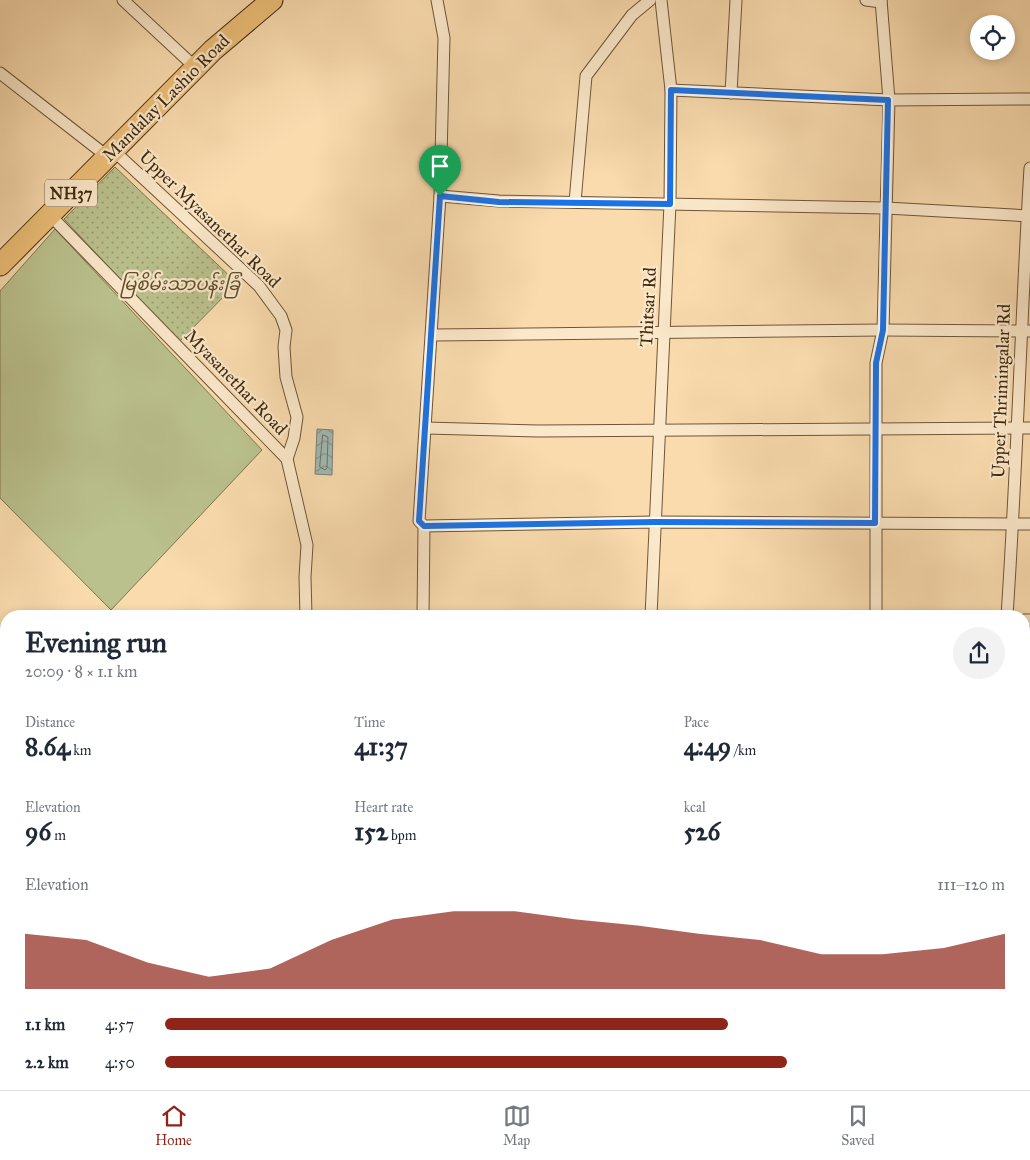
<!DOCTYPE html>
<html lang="en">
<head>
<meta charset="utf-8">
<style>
  :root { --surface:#fff; --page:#f2f2f3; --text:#1f2937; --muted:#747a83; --line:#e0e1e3; --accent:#8f2418 }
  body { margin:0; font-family:"IM FELL Great Primer","Noto Sans Myanmar",serif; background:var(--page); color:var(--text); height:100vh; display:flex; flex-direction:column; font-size:19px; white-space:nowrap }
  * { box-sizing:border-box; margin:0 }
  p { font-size:16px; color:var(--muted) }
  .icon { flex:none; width:28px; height:28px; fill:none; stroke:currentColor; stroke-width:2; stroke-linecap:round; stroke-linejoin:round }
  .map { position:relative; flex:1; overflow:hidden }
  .drawer { position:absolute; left:0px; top:610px; width:1030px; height:480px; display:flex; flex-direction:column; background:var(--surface); border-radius:20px 20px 0 0; box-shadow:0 2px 8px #0003 }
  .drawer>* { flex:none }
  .buttons { position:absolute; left:970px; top:15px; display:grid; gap:10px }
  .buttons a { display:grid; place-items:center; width:45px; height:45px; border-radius:50%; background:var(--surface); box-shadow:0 2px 8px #0003; font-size:25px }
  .pin { position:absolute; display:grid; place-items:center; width:42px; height:42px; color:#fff; margin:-51px -21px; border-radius:50% 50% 50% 0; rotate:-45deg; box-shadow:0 0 5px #0007 }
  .pin .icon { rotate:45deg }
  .round { display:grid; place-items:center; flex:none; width:52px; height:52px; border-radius:26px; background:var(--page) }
  .headline { display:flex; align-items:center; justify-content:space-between; height:85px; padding:0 25px }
  h1 { font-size:28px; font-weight:800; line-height:38px }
  .figures { display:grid; grid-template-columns:repeat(3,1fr); gap:8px; height:85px; padding:5px 25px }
  .figures div { display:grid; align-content:center }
  .figures b { font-size:25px; font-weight:800 }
  .figures small { font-size:14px; font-weight:400 }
  .figures p { font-size:14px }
  .chart { height:140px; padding:10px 25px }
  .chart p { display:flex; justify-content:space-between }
  .chart svg { width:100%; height:90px; margin-top:5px; fill:var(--accent); opacity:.7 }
  ul { padding:0 25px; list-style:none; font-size:16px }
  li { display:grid; grid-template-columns:80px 60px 1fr; align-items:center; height:38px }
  li i { height:12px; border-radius:6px; background:var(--accent) }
  .dock { display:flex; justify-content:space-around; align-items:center; height:70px; border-top:1px solid var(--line); background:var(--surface); font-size:14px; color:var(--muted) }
  .dock a { display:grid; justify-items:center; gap:2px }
  .dock .on { color:var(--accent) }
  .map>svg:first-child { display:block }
  .grass { fill:#bac18d; stroke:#7e764e }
  .park { fill:url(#park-dots); stroke:#7e764e }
  .water { fill:url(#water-waves); stroke:#7b8072 }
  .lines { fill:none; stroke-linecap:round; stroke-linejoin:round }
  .shore { stroke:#717262; stroke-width:1 }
  .street-casing { stroke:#6f5637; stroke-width:13 }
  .highway-casing { stroke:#412a0f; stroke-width:23 }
  .street { stroke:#fbe8ca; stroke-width:11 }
  .highway { stroke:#ecbe77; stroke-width:21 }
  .rail-casing { stroke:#412a0f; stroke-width:5 }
  .rail { stroke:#fbe8ca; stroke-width:3; stroke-dasharray:9; stroke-linecap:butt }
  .route-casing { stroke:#fff; stroke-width:10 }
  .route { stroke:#1a73e8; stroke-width:6 }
  .labels { text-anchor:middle; stroke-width:4.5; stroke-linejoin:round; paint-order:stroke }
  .shield { fill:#fbe8ca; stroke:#796347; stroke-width:1 }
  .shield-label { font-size:16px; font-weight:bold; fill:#412a0f }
  .street-label { font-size:18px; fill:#412a0f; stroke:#fbe8ca }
  .park-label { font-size:18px; font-style:italic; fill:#5f502e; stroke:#fbe8ca }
</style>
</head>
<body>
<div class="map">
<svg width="1030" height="1090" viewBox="0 0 1030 1090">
  <defs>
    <pattern id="park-dots" width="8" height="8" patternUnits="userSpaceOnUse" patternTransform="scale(1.25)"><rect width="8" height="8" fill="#bac18d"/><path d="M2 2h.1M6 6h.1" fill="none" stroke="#999d72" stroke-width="1.8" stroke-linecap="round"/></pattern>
    <pattern id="water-waves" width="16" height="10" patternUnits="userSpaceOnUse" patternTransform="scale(1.25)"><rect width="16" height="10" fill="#a1b9b4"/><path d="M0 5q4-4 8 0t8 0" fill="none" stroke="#859791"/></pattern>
  </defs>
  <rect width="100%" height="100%" fill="#f9dbae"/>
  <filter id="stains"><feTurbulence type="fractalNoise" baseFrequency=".004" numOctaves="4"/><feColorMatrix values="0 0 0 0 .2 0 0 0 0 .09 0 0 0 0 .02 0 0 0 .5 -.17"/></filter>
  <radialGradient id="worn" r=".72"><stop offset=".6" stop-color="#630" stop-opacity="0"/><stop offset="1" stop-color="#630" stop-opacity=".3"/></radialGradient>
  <!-- grass -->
  <path class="grass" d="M55,229L262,450L111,610L0,498V291Z"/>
  <!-- park -->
  <path class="park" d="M115,167L237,283L179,342L64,219Z"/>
  <!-- water -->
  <path class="water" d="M317,429L333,430L332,475L315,474Z"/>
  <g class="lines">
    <!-- shore -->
    <path class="shore" d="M323,435L328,437L327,468L325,470L320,467Z"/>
    <!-- street casing -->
    <g class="street-casing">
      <g id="street">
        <path d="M123,0L196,68"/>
        <path d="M437,0L444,38L440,196L419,521L424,526L655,522L1030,524"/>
        <path d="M866,0L881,2"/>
        <path d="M0,73L108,157"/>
        <path d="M671,90L889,100L1030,99"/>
        <path d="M731,93L736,0"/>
        <path d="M114,151L259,286L281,316L286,330L284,347L286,377L297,417L294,438L287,459"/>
        <path d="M440,196L499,201L886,208L1030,216"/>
        <path d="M575,202L586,76L632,15L650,0"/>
        <path d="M49,214L287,459L307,545L305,577L306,616"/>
        <path d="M432,335L883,330L1030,331"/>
        <path d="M426,428L538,431L1030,428"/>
        <path d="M423,616L424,526"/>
        <path d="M651,616L670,204L671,90L661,0"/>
        <path d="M876,616V363L883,330L889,100L881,0"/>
        <path d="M1007,616C1017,467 1021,317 1030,168"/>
        <path d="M1024,620H1030"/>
        <path d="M1024,713H1030"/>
        <path d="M1024,813H1030"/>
        <path d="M1024,868H1030"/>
        <path d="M1024,965H1030"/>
        <path d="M1024,1006H1030"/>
        <path d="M797,1090L800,1084"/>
        <path d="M953,1090L955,1084"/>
      </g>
    </g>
    <!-- highway casing -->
    <g class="highway-casing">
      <path id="highway" d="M0,265L213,50L272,0"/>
    </g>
    <!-- street -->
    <use href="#street" class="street"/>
    <!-- highway -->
    <use href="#highway" class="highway"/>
    <!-- rail casing -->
    <g class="rail-casing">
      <g id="rail">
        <path d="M0,814H6"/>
        <path d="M1024,974L1030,975"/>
      </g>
    </g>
    <!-- rail -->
    <use href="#rail" class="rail"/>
  </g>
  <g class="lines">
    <!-- route casing -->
    <g class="route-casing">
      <path id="route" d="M671,90L888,100L883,330L876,363L875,523L655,522L424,526L419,521L440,196L499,202L670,204Z"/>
    </g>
    <!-- route -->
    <use href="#route" class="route"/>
  </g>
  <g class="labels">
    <!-- shield labels -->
    <rect class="shield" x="45" y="179.5" width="52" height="27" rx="4"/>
    <g class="shield-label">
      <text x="71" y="199">NH37</text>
    </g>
    <!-- street labels -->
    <g class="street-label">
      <text transform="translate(166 98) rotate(-45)" y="6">Mandalay Lashio Road</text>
      <text transform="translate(210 219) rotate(44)" y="6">Upper Myasanethar Road</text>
      <text transform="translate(648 307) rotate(-87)" y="6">Thitsar Rd</text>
      <text transform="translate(236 382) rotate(46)" y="6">Myasanethar Road</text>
      <text transform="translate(1001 391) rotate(-88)" y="6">Upper Thrimingalar Rd</text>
    </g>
    <!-- park labels -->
    <g class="park-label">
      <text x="180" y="290">မြစိမ်းသာပန်းခြံ</text>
    </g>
  </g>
  <rect width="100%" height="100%" filter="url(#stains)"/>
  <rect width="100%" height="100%" fill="url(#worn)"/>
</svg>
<div class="buttons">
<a><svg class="icon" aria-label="locate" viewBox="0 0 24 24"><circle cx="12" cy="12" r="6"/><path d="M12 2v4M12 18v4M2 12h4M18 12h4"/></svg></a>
</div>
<div class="pin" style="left:440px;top:196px;background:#1e9e55"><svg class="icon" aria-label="arrive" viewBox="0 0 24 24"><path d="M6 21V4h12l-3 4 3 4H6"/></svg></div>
<section class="drawer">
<div class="headline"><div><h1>Evening run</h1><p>20:09 · 8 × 1.1 km</p></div><a class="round"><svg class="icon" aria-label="share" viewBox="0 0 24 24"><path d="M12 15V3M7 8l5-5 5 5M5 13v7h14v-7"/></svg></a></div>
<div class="figures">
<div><p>Distance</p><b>8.64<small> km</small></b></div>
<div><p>Time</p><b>41:37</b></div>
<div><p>Pace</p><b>4:49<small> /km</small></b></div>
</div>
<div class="figures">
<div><p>Elevation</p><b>96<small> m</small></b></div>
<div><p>Heart rate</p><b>152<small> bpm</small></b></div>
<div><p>kcal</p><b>526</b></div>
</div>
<div class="chart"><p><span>Elevation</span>111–120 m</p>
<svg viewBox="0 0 160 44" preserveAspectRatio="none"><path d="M0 44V17L10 20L20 31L30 38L40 34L50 20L60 10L70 6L80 6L90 10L100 13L110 17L120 20L130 27L140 27L150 24L160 17V44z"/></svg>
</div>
<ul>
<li><b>1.1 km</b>4:57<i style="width:67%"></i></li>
<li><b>2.2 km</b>4:50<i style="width:74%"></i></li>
</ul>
</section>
</div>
<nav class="dock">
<a class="on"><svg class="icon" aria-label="home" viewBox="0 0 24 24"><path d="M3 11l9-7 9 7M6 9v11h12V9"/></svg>Home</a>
<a><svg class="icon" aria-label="map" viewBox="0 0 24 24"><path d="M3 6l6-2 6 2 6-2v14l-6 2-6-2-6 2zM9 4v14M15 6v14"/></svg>Map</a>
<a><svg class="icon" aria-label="saved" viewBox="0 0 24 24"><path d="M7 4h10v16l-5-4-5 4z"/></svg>Saved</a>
</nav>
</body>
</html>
